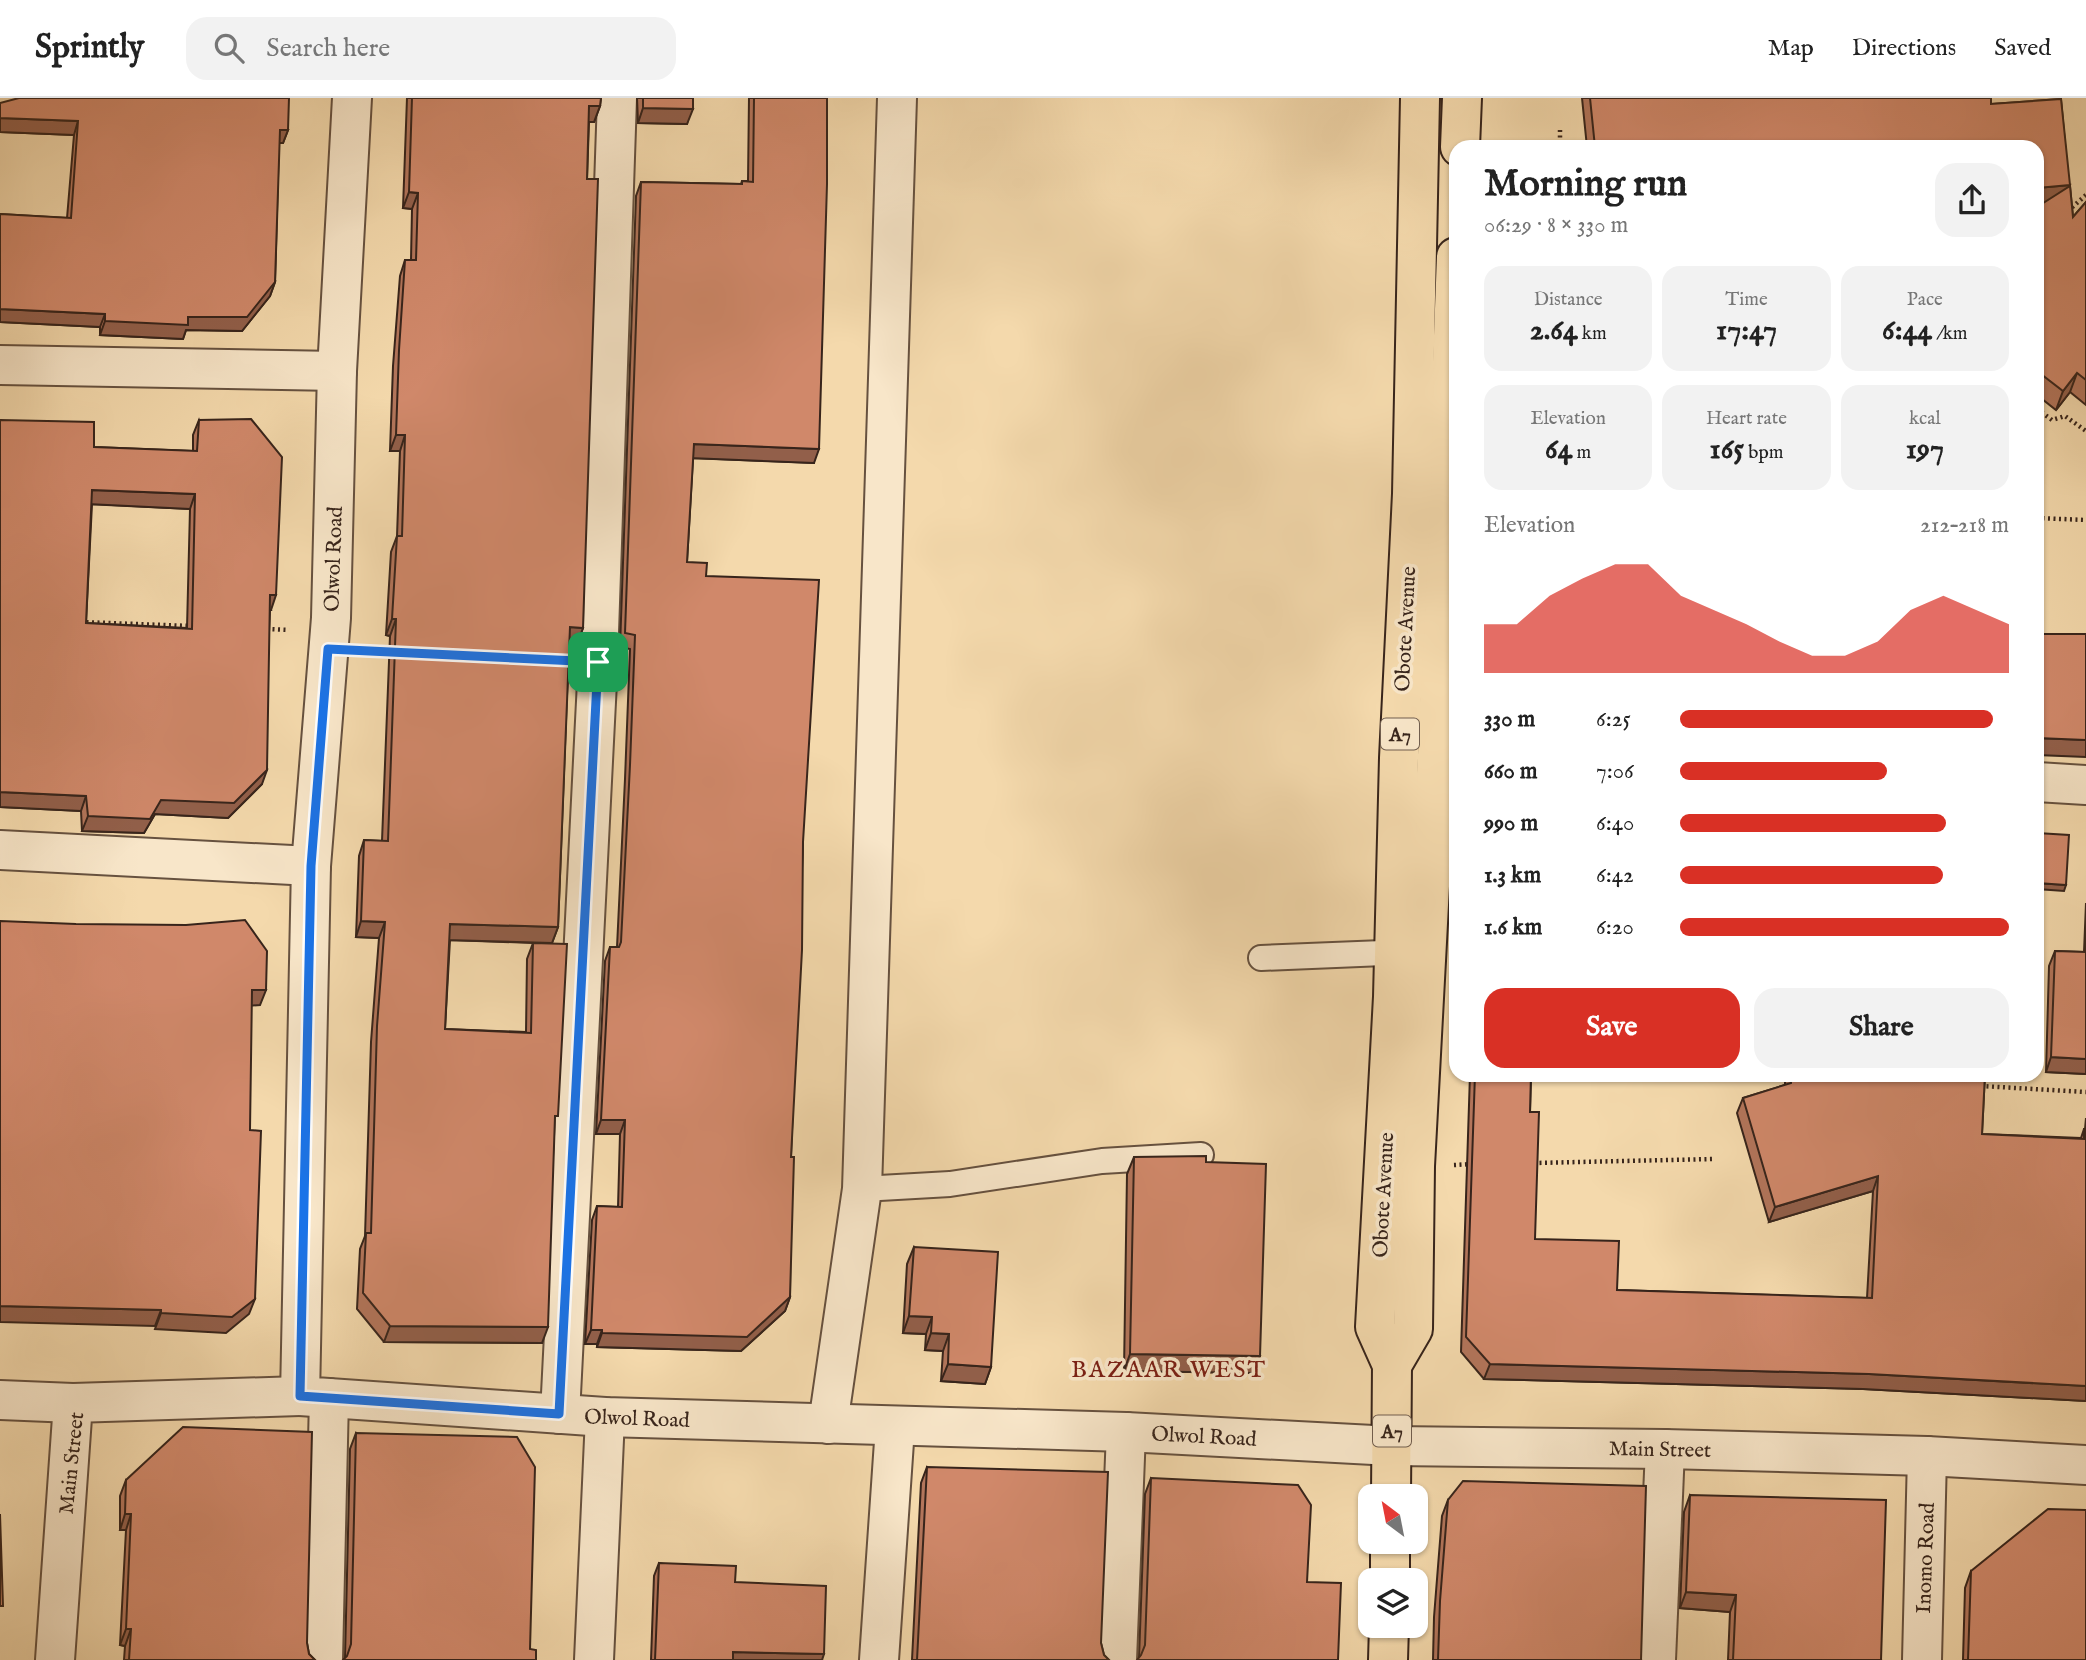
<!DOCTYPE html>
<html lang="en">
<head>
<meta charset="utf-8">
<style>
  :root { --surface:#fff; --page:#f2f2f2; --text:#222; --muted:#767676; --line:#e0e0e0; --accent:#d93025 }
  body { margin:0; font-family:"IM FELL English",serif; background:var(--page); color:var(--text); height:100vh; display:flex; flex-direction:column; font-size:26px; white-space:nowrap }
  * { box-sizing:border-box; margin:0 }
  p { font-size:23px; color:var(--muted) }
  .icon { flex:none; width:38px; height:38px; fill:none; stroke:currentColor; stroke-width:2; stroke-linecap:round; stroke-linejoin:round }
  .map { position:relative; flex:1; overflow:hidden }
  .side { position:absolute; left:1449px; top:42px; width:595px; height:942px; display:flex; flex-direction:column; background:var(--surface); border-radius:21px; box-shadow:0 2px 5px #0004 }
  .side>* { flex:none }
  .needle { width:46px; rotate:328deg }
  .tools { position:absolute; left:1358px; top:1386px; display:grid; gap:14px }
  .tools a { display:grid; place-items:center; width:70px; height:70px; border-radius:14px; background:var(--surface); box-shadow:0 2px 5px #0004; font-size:35px }
  .pin { position:absolute; display:grid; place-items:center; width:60px; height:60px; color:#fff; margin:-30px; border-radius:14px; box-shadow:0 4px 10px #0006 }
  .round { display:grid; place-items:center; flex:none; width:74px; height:74px; border-radius:21px; background:var(--page) }
  .overview { display:flex; align-items:center; justify-content:space-between; height:119px; padding:0 35px }
  h1 { font-size:38px; font-weight:700; line-height:52px }
  .stats { display:grid; grid-template-columns:repeat(3,1fr); gap:10px; height:119px; padding:7px 35px }
  .stats div { display:grid; align-content:center; border-radius:18px; background:var(--page); text-align:center }
  .stats b { font-size:30px; font-weight:700 }
  .stats small { font-size:19px; font-weight:400 }
  .stats p { font-size:19px }
  .chart { height:196px; padding:14px 35px }
  .chart p { display:flex; justify-content:space-between }
  .chart svg { width:100%; height:126px; margin-top:7px; fill:var(--accent); opacity:.7 }
  .primary-button { display:flex; gap:14px; margin-top:auto; padding:14px 35px }
  .primary-button a { flex:1; height:80px; border-radius:21px; background:var(--accent); color:#fff; font-size:28px; font-weight:700; line-height:80px; text-align:center }
  .primary-button a+a { background:var(--page); color:var(--text) }
  ul { padding:0 35px; list-style:none; font-size:23px }
  li { display:grid; grid-template-columns:112px 84px 1fr; align-items:center; height:52px }
  li i { height:18px; border-radius:9px; background:var(--accent) }
  header { display:flex; align-items:center; gap:42px; box-sizing:border-box; height:98px; padding:0 35px; background:var(--surface); border-bottom:2px solid var(--line) }
  header strong { font-size:33px }
  nav { display:flex; gap:38px; margin-inline-start:auto; font-size:24px }
  .search { width:490px; height:63px; background:var(--page); display:flex; align-items:center; gap:18px; box-sizing:border-box; padding:0 24px; border-radius:21px; color:var(--muted); font-size:26px }
  .map>svg:first-child { display:block }
  .lines { fill:none; stroke-linecap:round; stroke-linejoin:round }
  .service-casing { stroke:#66513f; stroke-width:28 }
  .minor-casing { stroke:#66513f; stroke-width:42 }
  .tertiary-casing { stroke:#66513f; stroke-width:42 }
  .primary-casing { stroke:#37241b; stroke-width:42 }
  .path { stroke:#37241b; stroke-width:4.5; stroke-dasharray:2 3.5; stroke-linecap:butt }
  .service { stroke:#f8e6c9; stroke-width:24 }
  .minor { stroke:#f8e6c9; stroke-width:38 }
  .tertiary { stroke:#f8e6c9; stroke-width:38 }
  .primary { stroke:#f4d9ac; stroke-width:38 }
  .wall { fill:#b3755b; stroke:#37241b; stroke-width:2; fill-rule:evenodd }
  .shaded-wall { fill:#925f4a; stroke:#37241b; stroke-width:2 }
  .building { fill:#d0886a; stroke:#37241b; stroke-width:2; fill-rule:evenodd }
  .route-casing { stroke:#fff; stroke-width:14 }
  .route { stroke:#1a73e8; stroke-width:9 }
  .labels { text-anchor:middle; stroke-width:7; stroke-linejoin:round; paint-order:stroke }
  .shield { fill:#f8e6c9; stroke:#715e4f; stroke-width:2 }
  .shield-label { font-size:19px; font-weight:bold; fill:#37241b }
  .street-label { font-size:21px; fill:#37241b; stroke:#f8e6c9 }
  .quarter-label { font-size:24px; letter-spacing:2px; fill:#7a1f14; stroke:#f8e6c9 }
</style>
</head>
<body>
<header>
<strong>Sprintly</strong>
<div class="search"><svg class="icon" aria-label="search" viewBox="0 0 24 24"><circle cx="10" cy="10" r="6"/><path d="M15 15l6 6"/></svg>Search here</div>
<nav><a>Map</a><a>Directions</a><a>Saved</a></nav>
</header>
<div class="map">
<svg width="2086" height="1562" viewBox="0 0 2086 1562">
  <rect width="100%" height="100%" fill="#f4d9ac"/>
  <filter id="stains"><feTurbulence type="fractalNoise" baseFrequency=".00286" numOctaves="4"/><feColorMatrix values="0 0 0 0 .2 0 0 0 0 .09 0 0 0 0 .02 0 0 0 .5 -.17"/></filter>
  <radialGradient id="worn" r=".72"><stop offset=".6" stop-color="#630" stop-opacity="0"/><stop offset="1" stop-color="#630" stop-opacity=".3"/></radialGradient>
  <g class="lines">
    <!-- service casing -->
    <g class="service-casing">
      <g id="service">
        <path d="M1261,860L1408,854"/>
        <path d="M862,1091L950,1086L1102,1063L1201,1057"/>
      </g>
    </g>
    <!-- minor casing -->
    <g class="minor-casing">
      <g id="minor">
        <path d="M0,267L337,273"/>
        <path d="M2037,684L2086,687"/>
        <path d="M0,752L311,768"/>
        <path d="M0,1302L73,1305"/>
        <path d="M560,1316L598,564L617,0"/>
        <path d="M828,1326L862,1091L897,0"/>
        <path d="M323,1562L329,1300"/>
        <path d="M594,1562L605,1319"/>
        <path d="M879,1562L895,1329"/>
        <path d="M1117,1562L1126,1334"/>
        <path d="M1656,1562L1665,1351"/>
        <path d="M1922,1562L1927,1358"/>
      </g>
    </g>
    <!-- tertiary casing -->
    <g class="tertiary-casing">
      <g id="tertiary">
        <path d="M352,0L337,273L331,520L311,768L300,1298L605,1319L1126,1334L1392,1348L1665,1351L1927,1358L2086,1367"/>
        <path d="M55,1562L73,1305L300,1298"/>
      </g>
    </g>
    <!-- primary casing -->
    <g class="primary-casing">
      <g id="primary">
        <path d="M1460,49L1462,0"/>
        <path d="M1392,1267L1413,1231L1415,1068L1437,657L1456,159"/>
        <path d="M1391,1398L1392,1267L1375,1229L1393,899L1399,660L1412,396L1420,0"/>
        <path d="M1390,1482V1444"/>
        <path d="M1388,1562L1389,1528"/>
      </g>
    </g>
    <!-- path -->
    <g class="path">
      <path d="M1560,32V49"/>
      <path d="M2068,113L2086,97"/>
      <path d="M2037,311L2052,322L2065,318L2086,333"/>
      <path d="M2037,420L2086,422"/>
      <path d="M81,524L191,528"/>
      <path d="M267,531L289,532"/>
      <path d="M367,553L393,554"/>
      <path d="M1981,988L2086,994"/>
      <path d="M1534,1065L1713,1061"/>
      <path d="M1454,1067L1473,1066"/>
    </g>
    <!-- service -->
    <use href="#service" class="service"/>
    <!-- minor -->
    <use href="#minor" class="minor"/>
    <!-- tertiary -->
    <use href="#tertiary" class="tertiary"/>
    <!-- primary -->
    <use href="#primary" class="primary"/>
  </g>
  <!-- wall -->
  <g class="wall">
    <path d="M407,0H601L600,8L594,24H589L587,81L583,530L577,546H569L558,829L552,845L554,1029L542,1245L384,1244L357,1211L360,1151L365,1138L371,944L379,840L356,839L359,758L364,742L382,743L390,538L386,537L391,454L397,438L400,353H390L393,268L400,178L405,162H411L412,111L403,110ZM450,842L533,845L527,861L526,934L445,931Z"/>
    <path d="M637,0H693L687,26L638,25Z"/>
    <path d="M749,0H827L814,365L693,360L687,464L706,478L803,744L791,1059L790,1199L785,1213L741,1253L597,1249V1246H585L592,1122L597,1108L618,1109L620,1036H596L605,863L610,849H617L625,681L630,551L620,549L636,98L641,84L741,86L742,83H748Z"/>
    <path d="M1582,0H1991V6L2061,1L2069,89L2070,88L2073,119L2086,104V307L2070,294L2056,312L2037,297V109L2041,106L2037,107V49H1587Z"/>
    <path d="M0,5L288,32L283,45H279L275,184L270,198L242,233L186,232L183,241L100,237V229L0,224V116L67,120L74,37L0,34Z"/>
    <path d="M0,322L94,349L193,353V337L199,322L271,512H270L262,686L228,720L155,716L144,735L82,733L81,713L0,709ZM92,406L190,411L187,530L86,525Z"/>
    <path d="M2086,805V976L2046,974L2049,868L2055,853L2084,854Z"/>
    <path d="M1470,976H1531L1530,1014L1535,1141L1617,1192L1867,1200L1873,1093L1769,1124L1737,1015L1743,1000L1785,987V976H1834V980L1896,983V976H1985L1982,1036L2081,1040L2084,1031H2085L2086,1020V1303L1863,1291L1484,1281L1461,1254Z"/>
    <path d="M1134,1059L1206,1064L1254,1275L1124,1273L1127,1076Z"/>
    <path d="M914,1149L991,1269L985,1286L941,1283L943,1253L925,1252L926,1236L903,1235L907,1166Z"/>
    <path d="M356,1335L530,1551L345,1560L350,1351Z"/>
    <path d="M927,1369L1101,1545L1104,1557L1109,1562H912L921,1385Z"/>
    <path d="M1151,1380L1307,1484L1139,1560L1145,1396Z"/>
    <path d="M126,1382L307,1545L309,1556L315,1562H124L125,1548L120,1547L126,1432H120V1398Z"/>
    <path d="M1690,1397L1881,1562H1728L1730,1514L1680,1510L1684,1414Z"/>
    <path d="M1448,1402L1641,1562H1433L1434,1519L1442,1418Z"/>
    <path d="M659,1465L735,1484L822,1562H651L654,1478Z"/>
    <path d="M1971,1473L2086,1562H1963L1965,1490Z"/>
  </g>
  <!-- shaded-wall -->
  <g class="shaded-wall">
    <path d="M589,8H600L594,24H584Z"/>
    <path d="M643,10L693,11L687,26L638,25Z"/>
    <path d="M0,20L78,23L74,37L0,34Z"/>
    <path d="M280,32H288L283,45H275Z"/>
    <path d="M2070,87L2063,105L2037,107V90Z"/>
    <path d="M409,94L418,95L412,111L403,110Z"/>
    <path d="M275,184L270,198L242,233L186,232L183,241L100,237L105,223L188,219Z"/>
    <path d="M0,211L105,216L100,229L0,224Z"/>
    <path d="M2077,275L2070,294L2056,312L2063,293Z"/>
    <path d="M396,337H405L400,353H390Z"/>
    <path d="M694,346L819,351L814,365L689,360Z"/>
    <path d="M92,392L195,396L190,411L87,406Z"/>
    <path d="M270,497H276L271,512H265Z"/>
    <path d="M392,521H396L390,538L386,537Z"/>
    <path d="M570,529L583,530L577,546L564,545Z"/>
    <path d="M2037,640L2086,642V659L2037,657Z"/>
    <path d="M267,672L262,686L228,720L155,716L144,735L82,733L88,718L161,702Z"/>
    <path d="M0,694L86,698L81,713L0,709Z"/>
    <path d="M2037,785L2066,787L2064,793L2037,791Z"/>
    <path d="M361,823L385,824L379,840L356,839Z"/>
    <path d="M450,826L558,829L552,845L445,842Z"/>
    <path d="M252,892H266L260,907L247,908Z"/>
    <path d="M2051,959L2086,961V976L2046,974Z"/>
    <path d="M601,1022H625L620,1036H596Z"/>
    <path d="M1878,1078L1873,1093L1769,1124L1775,1109Z"/>
    <path d="M790,1199L785,1213L741,1253L597,1249L602,1235Z"/>
    <path d="M255,1201L249,1216L226,1235L155,1231L161,1215Z"/>
    <path d="M0,1208L161,1212L155,1228L0,1224Z"/>
    <path d="M909,1218L932,1219L926,1236L903,1235Z"/>
    <path d="M390,1228L548,1229L542,1245L384,1244Z"/>
    <path d="M591,1232H602L597,1246H585Z"/>
    <path d="M931,1235L949,1236L943,1253L925,1252Z"/>
    <path d="M1130,1256L1260,1258L1254,1275L1124,1273Z"/>
    <path d="M948,1266L991,1269L985,1286L941,1283Z"/>
    <path d="M1490,1266L1869,1276L2086,1288V1303L1863,1291L1484,1281Z"/>
    <path d="M125,1416H131L126,1432H120Z"/>
    <path d="M1686,1494L1736,1497L1730,1514L1680,1510Z"/>
    <path d="M126,1531H131L125,1548L120,1547Z"/>
    <path d="M733,1554L824,1556L822,1562H730Z"/>
  </g>
  <!-- building -->
  <g class="building">
    <path d="M19,0H289L288,32H280L275,184L247,219H188V227L105,223V216L0,211V116L71,120L78,23L0,20V5Z"/>
    <path d="M412,0H601L600,8H589L587,81H598L583,530L570,529L558,829L450,826L445,931L531,935L533,845L567,846L558,1018H555L548,1229L390,1228L363,1195L366,1135H371L377,928L385,824L361,823L364,742L388,743L396,521H392L397,438H402L405,337H396L399,252L405,162H416L418,95L409,94Z"/>
    <path d="M643,0H693V11L643,10Z"/>
    <path d="M754,0H827V86L819,351L694,346L687,464L707,465L706,478L819,482L803,744L802,852L791,1059H794L790,1199L747,1239L602,1235V1232H591L597,1108L622,1109L625,1022H601L610,849H619L621,844L630,667L635,537L625,535L641,84L742,86V83L753,84Z"/>
    <path d="M1590,0H1991V6L2061,1L2070,87L2037,90V49H1595Z"/>
    <path d="M2070,88L2073,119L2086,104V282L2077,275L2063,293L2037,273V109Z"/>
    <path d="M251,321L282,359L276,497H270L267,672L234,705L161,702L150,721L88,718L86,698L0,694V322L94,324V349L197,353L199,322ZM92,392L195,396L192,531L86,525Z"/>
    <path d="M2037,536H2086V642L2037,640Z"/>
    <path d="M2037,735L2069,737L2066,787L2037,785Z"/>
    <path d="M245,822L267,853L266,892H252L250,1032L261,1033L255,1201L232,1219L161,1215V1212L0,1208V823L76,826L186,827Z"/>
    <path d="M2055,853L2086,854V961L2051,959Z"/>
    <path d="M1475,976H1531L1530,1014H1539L1535,1141L1619,1143L1617,1192L1872,1200L1878,1078L1775,1109L1743,1000L1791,985V976H1834V980L1901,983V976H1985L1982,1036L2084,1041V1031H2086V1288L1869,1276L1490,1266L1466,1239Z"/>
    <path d="M1206,1058V1064L1266,1066L1260,1258L1130,1256L1134,1059Z"/>
    <path d="M914,1149L998,1154L991,1269L948,1266L949,1236L931,1235L932,1219L909,1218Z"/>
    <path d="M183,1329L312,1334L307,1545L309,1556L315,1562H129L131,1531H126L131,1416H125L126,1382Z"/>
    <path d="M356,1335L517,1339L535,1369L530,1551L536,1552V1562H343L347,1558L351,1546Z"/>
    <path d="M927,1369L1108,1374L1101,1545L1104,1557L1109,1562H917Z"/>
    <path d="M1151,1380L1298,1387L1311,1407L1307,1484L1341,1485L1338,1562H1137L1141,1557L1145,1547Z"/>
    <path d="M1463,1383L1646,1388L1641,1562H1438L1440,1503L1448,1402Z"/>
    <path d="M1690,1397L1886,1402L1881,1562H1733L1736,1497L1686,1494Z"/>
    <path d="M2048,1411L2086,1412V1562H1968L1971,1473Z"/>
    <path d="M0,1416L3,1508H0Z"/>
    <path d="M659,1465L736,1468L735,1484L826,1488L824,1556L733,1554V1562H655Z"/>
  </g>
  <g class="lines">
    <!-- route casing -->
    <g class="route-casing">
      <path id="route" d="M328,551L598,564L559,1316L300,1298L311,768Z"/>
    </g>
    <!-- route -->
    <use href="#route" class="route"/>
  </g>
  <g class="labels">
    <!-- shield labels -->
    <g class="shield">
      <rect x="1381" y="620.5" width="38" height="31" rx="5"/>
      <rect x="1373" y="1317.5" width="38" height="31" rx="5"/>
    </g>
    <g class="shield-label">
      <text x="1400" y="643">A7</text>
      <text x="1392" y="1340">A7</text>
    </g>
    <!-- street labels -->
    <g class="street-label">
      <text transform="translate(333 461) rotate(-88)" y="7">Olwol Road</text>
      <text transform="translate(1405 531) rotate(-87)" y="7">Obote Avenue</text>
      <text transform="translate(1383 1097) rotate(-87)" y="7">Obote Avenue</text>
      <text transform="translate(637 1320) rotate(2)" y="7">Olwol Road</text>
      <text transform="translate(1204 1338) rotate(3)" y="7">Olwol Road</text>
      <text transform="translate(1660 1351) rotate(1)" y="7">Main Street</text>
      <text transform="translate(71 1365) rotate(-84)" y="7">Main Street</text>
      <text transform="translate(1925 1460) rotate(-88)" y="7">Inomo Road</text>
    </g>
    <!-- quarter labels -->
    <g class="quarter-label">
      <text x="1169" y="1279">BAZAAR WEST</text>
    </g>
  </g>
  <rect width="100%" height="100%" filter="url(#stains)"/>
  <rect width="100%" height="100%" fill="url(#worn)"/>
</svg>
<div class="tools">
<a><svg class="needle" viewBox="-14 -14 28 28"><path d="M0-13l5 13h-10z" fill="#e53935"/><path d="M0 13l5-13h-10z" fill="#767676"/></svg></a>
<a><svg class="icon" aria-label="layers" viewBox="0 0 24 24"><path d="M12 4l9 5-9 5-9-5zM3 14l9 5 9-5"/></svg></a>
</div>
<div class="pin" style="left:598px;top:564px;background:#1e9e55"><svg class="icon" aria-label="arrive" viewBox="0 0 24 24"><path d="M6 21V4h12l-3 4 3 4H6"/></svg></div>
<section class="side">
<div class="overview"><div><h1>Morning run</h1><p>06:29 · 8 × 330 m</p></div><a class="round"><svg class="icon" aria-label="share" viewBox="0 0 24 24"><path d="M12 15V3M7 8l5-5 5 5M5 13v7h14v-7"/></svg></a></div>
<div class="stats">
<div><p>Distance</p><b>2.64<small> km</small></b></div>
<div><p>Time</p><b>17:47</b></div>
<div><p>Pace</p><b>6:44<small> /km</small></b></div>
</div>
<div class="stats">
<div><p>Elevation</p><b>64<small> m</small></b></div>
<div><p>Heart rate</p><b>165<small> bpm</small></b></div>
<div><p>kcal</p><b>197</b></div>
</div>
<div class="chart"><p><span>Elevation</span>212–218 m</p>
<svg viewBox="0 0 160 44" preserveAspectRatio="none"><path d="M0 44V27L10 27L20 17L30 11L40 6L50 6L60 17L70 22L80 27L90 33L100 38L110 38L120 33L130 22L140 17L150 22L160 27V44z"/></svg>
</div>
<ul>
<li><b>330 m</b>6:25<i style="width:95%"></i></li>
<li><b>660 m</b>7:06<i style="width:63%"></i></li>
<li><b>990 m</b>6:40<i style="width:81%"></i></li>
<li><b>1.3 km</b>6:42<i style="width:80%"></i></li>
<li><b>1.6 km</b>6:20<i style="width:100%"></i></li>
</ul>
<div class="primary-button"><a>Save</a><a>Share</a></div>
</section>
</div>
</body>
</html>
